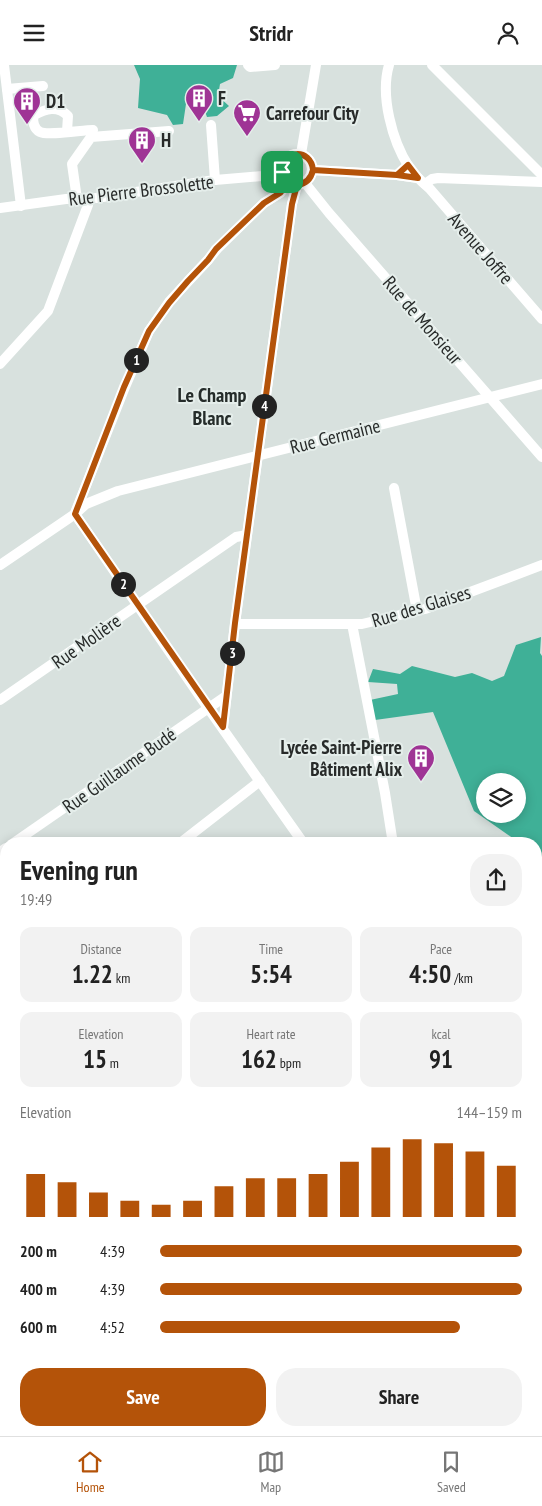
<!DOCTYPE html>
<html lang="en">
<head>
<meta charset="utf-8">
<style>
  :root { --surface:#fff; --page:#f2f2f2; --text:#222; --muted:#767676; --line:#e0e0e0; --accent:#b45309 }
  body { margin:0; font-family:"PT Sans Narrow",sans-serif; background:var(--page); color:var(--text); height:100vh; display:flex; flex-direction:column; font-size:19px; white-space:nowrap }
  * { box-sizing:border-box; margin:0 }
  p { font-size:16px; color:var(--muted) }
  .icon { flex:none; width:28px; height:28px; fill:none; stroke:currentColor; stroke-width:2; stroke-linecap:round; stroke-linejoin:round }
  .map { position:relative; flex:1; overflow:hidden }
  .details { position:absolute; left:0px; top:772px; width:542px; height:599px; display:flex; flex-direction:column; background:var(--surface); border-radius:20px 20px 0 0; box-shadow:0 2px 12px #0003 }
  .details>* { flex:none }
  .buttons { position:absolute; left:476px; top:708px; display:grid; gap:10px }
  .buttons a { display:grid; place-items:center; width:50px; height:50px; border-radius:50%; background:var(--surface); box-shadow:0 2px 12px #0003; font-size:25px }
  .pin { position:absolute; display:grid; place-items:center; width:42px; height:42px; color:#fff; margin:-21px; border-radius:10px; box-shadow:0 2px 8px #0006 }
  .km { position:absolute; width:25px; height:25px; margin:-12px; border-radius:50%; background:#222; color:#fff; font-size:14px; line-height:25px; text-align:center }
  .round { display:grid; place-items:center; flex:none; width:52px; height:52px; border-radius:20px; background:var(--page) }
  .overview { display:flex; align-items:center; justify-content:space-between; height:85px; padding:0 20px }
  h1 { font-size:28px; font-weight:600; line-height:38px }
  .figures { display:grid; grid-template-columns:repeat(3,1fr); gap:8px; height:85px; padding:5px 20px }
  .figures div { display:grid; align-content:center; border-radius:12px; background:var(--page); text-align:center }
  .figures b { font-size:25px; font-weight:600 }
  .figures small { font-size:14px; font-weight:400 }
  .figures p { font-size:14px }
  .chart { height:140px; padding:10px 20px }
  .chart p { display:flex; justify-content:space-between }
  .chart svg { width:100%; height:90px; margin-top:5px; stroke:var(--accent); stroke-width:6 }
  .button { display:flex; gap:10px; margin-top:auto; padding:10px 20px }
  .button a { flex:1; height:58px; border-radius:20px; background:var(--accent); color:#fff; font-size:20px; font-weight:600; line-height:58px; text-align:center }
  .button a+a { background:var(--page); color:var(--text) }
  ul { padding:0 20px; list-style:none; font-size:16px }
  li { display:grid; grid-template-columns:80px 60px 1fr; align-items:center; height:38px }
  li i { height:12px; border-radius:6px; background:var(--accent) }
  header { display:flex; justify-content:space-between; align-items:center; height:65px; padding:0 20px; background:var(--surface); font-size:22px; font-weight:600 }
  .tabs { display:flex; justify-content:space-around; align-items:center; height:70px; border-top:1px solid var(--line); background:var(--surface); font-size:14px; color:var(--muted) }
  .tabs a { display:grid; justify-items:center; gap:2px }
  .tabs .on { color:var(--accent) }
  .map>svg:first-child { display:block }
  .green { fill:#7ee2c9 }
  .forest { fill:#3fb097; fill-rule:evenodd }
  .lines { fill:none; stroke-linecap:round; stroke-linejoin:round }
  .minor { stroke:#fff; stroke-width:10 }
  .route-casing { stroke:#fff; stroke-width:10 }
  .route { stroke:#b45309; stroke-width:6 }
  .labels { text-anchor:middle; stroke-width:4; stroke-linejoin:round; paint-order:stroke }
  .poi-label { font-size:19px; font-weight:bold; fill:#282b2a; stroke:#e5eeeb; text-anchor:start }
  .street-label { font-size:19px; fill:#282b2a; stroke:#e5eeeb }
  .neighbourhood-label { font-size:20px; font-weight:bold; fill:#252c2a; stroke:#e5eeeb }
</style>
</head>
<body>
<header><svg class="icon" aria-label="menu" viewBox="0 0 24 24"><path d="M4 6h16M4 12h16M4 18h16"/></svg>Stridr<svg class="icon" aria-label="person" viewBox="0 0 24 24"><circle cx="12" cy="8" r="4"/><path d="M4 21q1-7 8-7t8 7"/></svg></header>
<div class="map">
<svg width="542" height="1371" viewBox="0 0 542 1371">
  <rect width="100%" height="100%" fill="#d8e1de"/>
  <!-- green -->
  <g class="green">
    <path d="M539,911L542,915V960L536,953V912Z"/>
    <path d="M538,981H542V1033L536,1031V982Z"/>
  </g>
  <!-- forest -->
  <g class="forest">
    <path d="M134,0H237L233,13L220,19L218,31L229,41L217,51L207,52L203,41L186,39L183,59L173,60L167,50L138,43L140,14Z"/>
    <path d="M541,572L540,588L542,591V793L536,789V779H521L474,746L433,647L375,655L370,635L398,629L397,619L368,617L373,604L400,609L412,601L455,612L472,608L492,616L504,611L516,580ZM485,716H518V749H485Z"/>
  </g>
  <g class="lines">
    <!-- minor -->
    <g class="minor">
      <path d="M4,0L21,141"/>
      <path d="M248,0L250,2L275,0"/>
      <path d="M389,0C380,30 392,76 409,102C415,111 422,117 430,124L542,254"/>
      <path d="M432,0L542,110"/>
      <path d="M7,24L43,21"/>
      <path d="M211,60L215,115"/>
      <path d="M67,66L68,51C57,40 46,44 34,50C32,56 34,64 40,67C48,71 83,65 93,65L91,72"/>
      <circle cx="297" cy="104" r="15"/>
      <path d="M301,89L316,0"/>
      <path d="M313,105L397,110L418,113"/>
      <path d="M305,118L329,148L542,392"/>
      <path d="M425,119L432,114L438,113L542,117"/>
      <path d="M77,134L72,99L91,72L169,66"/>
      <path d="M0,143L66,134L96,133L215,115L262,111L282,107"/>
      <path d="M0,299L48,246L88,140V133"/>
      <path d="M394,423L417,546"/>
      <path d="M75,448L125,322L149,266L169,237L208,195L217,184L264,138L280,128L289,117"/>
      <path d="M75,449L201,633L304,779"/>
      <path d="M0,500L75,449L86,439L118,426L542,319"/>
      <path d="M235,559H362L425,544L542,500"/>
      <path d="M352,559L385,728L393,779"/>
      <path d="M0,635L236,472L247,470"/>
      <path d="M223,662L235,559L292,139L297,120"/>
      <path d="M12,779L226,631"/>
      <path d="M179,779L260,716"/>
      <path d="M0,787L6,783"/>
      <path d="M0,800L6,808"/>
      <path d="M0,917L6,912"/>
      <path d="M0,1045L6,1040"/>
      <path d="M0,1059L6,1061"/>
      <path d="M536,1093L542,1100"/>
      <path d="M536,1118L542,1113"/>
      <path d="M0,1170L6,1178"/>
      <path d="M536,1240L542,1235"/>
      <path d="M536,1281L542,1284"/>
      <path d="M0,1291L6,1286"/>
      <path d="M146,1365L151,1371"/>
      <path d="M50,1371L57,1365"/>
      <path d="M210,1371L218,1365"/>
      <path d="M367,1371L374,1365"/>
    </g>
  </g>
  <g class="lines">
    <!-- route casing -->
    <g class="route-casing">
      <path id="route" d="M282,107L286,114L289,117L280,128L264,138L216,184L208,195L188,216L169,238L149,266L124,322L75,449L223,662L235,558L292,139L297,120C306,119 311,114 313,105L397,110L418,113L408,100L397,110L313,105C311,83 282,84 282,107"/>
    </g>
    <!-- route -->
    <use href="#route" class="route"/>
  </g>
  <!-- icons -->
  <defs>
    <g id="building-pin" transform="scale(1.4375)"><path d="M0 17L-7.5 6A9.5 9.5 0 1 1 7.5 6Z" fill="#9f3495" stroke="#e5eeeb"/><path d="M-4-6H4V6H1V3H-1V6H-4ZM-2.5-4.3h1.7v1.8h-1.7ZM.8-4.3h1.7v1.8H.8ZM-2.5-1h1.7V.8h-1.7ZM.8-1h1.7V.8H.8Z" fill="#fff"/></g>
    <g id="supermarket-pin" transform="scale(1.4375)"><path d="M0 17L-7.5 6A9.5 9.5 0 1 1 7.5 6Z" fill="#9f3495" stroke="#e5eeeb"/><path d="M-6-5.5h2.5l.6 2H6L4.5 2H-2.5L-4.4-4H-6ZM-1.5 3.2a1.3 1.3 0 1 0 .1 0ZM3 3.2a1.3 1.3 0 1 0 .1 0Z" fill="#fff"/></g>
  </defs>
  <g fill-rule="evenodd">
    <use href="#building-pin" x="199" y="33"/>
    <use href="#building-pin" x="27" y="36"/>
    <use href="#supermarket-pin" x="247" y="48"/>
    <use href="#building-pin" x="142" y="75"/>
    <use href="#building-pin" x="421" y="693"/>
  </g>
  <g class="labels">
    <!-- poi labels -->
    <g class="poi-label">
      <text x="218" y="40">F</text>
      <text x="46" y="43">D1</text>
      <text x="266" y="55">Carrefour City</text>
      <text x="161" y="82">H</text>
      <text x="402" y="689" text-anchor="end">Lycée Saint-Pierre<tspan x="402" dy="22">Bâtiment Alix</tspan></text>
    </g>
    <!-- street labels -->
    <g class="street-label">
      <text transform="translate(141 125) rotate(-7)" y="7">Rue Pierre Brossolette</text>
      <text transform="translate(481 183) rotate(49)" y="7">Avenue Joffre</text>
      <text transform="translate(423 255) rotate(49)" y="7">Rue de Monsieur</text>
      <text transform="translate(335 371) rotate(-14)" y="7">Rue Germaine</text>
      <text transform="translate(421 541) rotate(-17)" y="7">Rue des Glaises</text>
      <text transform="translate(86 576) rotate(-35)" y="7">Rue Molière</text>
      <text transform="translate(119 705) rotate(-35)" y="7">Rue Guillaume Budé</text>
    </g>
    <!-- neighbourhood labels -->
    <g class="neighbourhood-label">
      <text x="212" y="337">Le Champ<tspan x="212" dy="23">Blanc</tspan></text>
    </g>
  </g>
</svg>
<div class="buttons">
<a><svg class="icon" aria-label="layers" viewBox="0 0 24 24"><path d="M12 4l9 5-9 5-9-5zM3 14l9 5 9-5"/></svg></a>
</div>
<div class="pin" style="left:282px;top:107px;background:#1e9e55"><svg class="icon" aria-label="arrive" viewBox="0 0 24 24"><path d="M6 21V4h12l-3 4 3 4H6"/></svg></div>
<b class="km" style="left:136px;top:295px">1</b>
<b class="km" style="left:123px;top:519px">2</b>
<b class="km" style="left:232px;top:588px">3</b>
<b class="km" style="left:264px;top:341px">4</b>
<section class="details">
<div class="overview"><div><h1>Evening run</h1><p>19:49</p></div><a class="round"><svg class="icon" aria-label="share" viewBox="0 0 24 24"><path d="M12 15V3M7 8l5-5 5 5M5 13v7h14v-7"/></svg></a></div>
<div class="figures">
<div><p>Distance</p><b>1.22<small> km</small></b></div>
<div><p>Time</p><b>5:54</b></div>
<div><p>Pace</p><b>4:50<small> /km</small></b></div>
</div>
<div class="figures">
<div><p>Elevation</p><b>15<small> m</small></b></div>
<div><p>Heart rate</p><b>162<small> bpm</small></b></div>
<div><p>kcal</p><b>91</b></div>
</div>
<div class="chart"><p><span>Elevation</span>144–159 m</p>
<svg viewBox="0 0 160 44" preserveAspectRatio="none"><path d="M5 44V23M15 44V27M25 44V32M35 44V36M45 44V38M55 44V36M65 44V29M75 44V25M85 44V25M95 44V23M105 44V17M115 44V10M125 44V6M135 44V8M145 44V12M155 44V19"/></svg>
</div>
<ul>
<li><b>200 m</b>4:39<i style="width:100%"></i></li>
<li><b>400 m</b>4:39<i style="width:100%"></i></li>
<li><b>600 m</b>4:52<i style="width:83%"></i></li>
</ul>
<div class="button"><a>Save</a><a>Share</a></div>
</section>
</div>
<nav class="tabs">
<a class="on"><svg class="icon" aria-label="home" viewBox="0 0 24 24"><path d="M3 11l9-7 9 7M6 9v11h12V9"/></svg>Home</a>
<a><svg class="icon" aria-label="map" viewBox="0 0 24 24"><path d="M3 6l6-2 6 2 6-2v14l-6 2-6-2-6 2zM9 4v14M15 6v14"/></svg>Map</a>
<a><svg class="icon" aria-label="saved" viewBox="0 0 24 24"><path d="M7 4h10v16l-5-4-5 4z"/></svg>Saved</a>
</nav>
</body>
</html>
